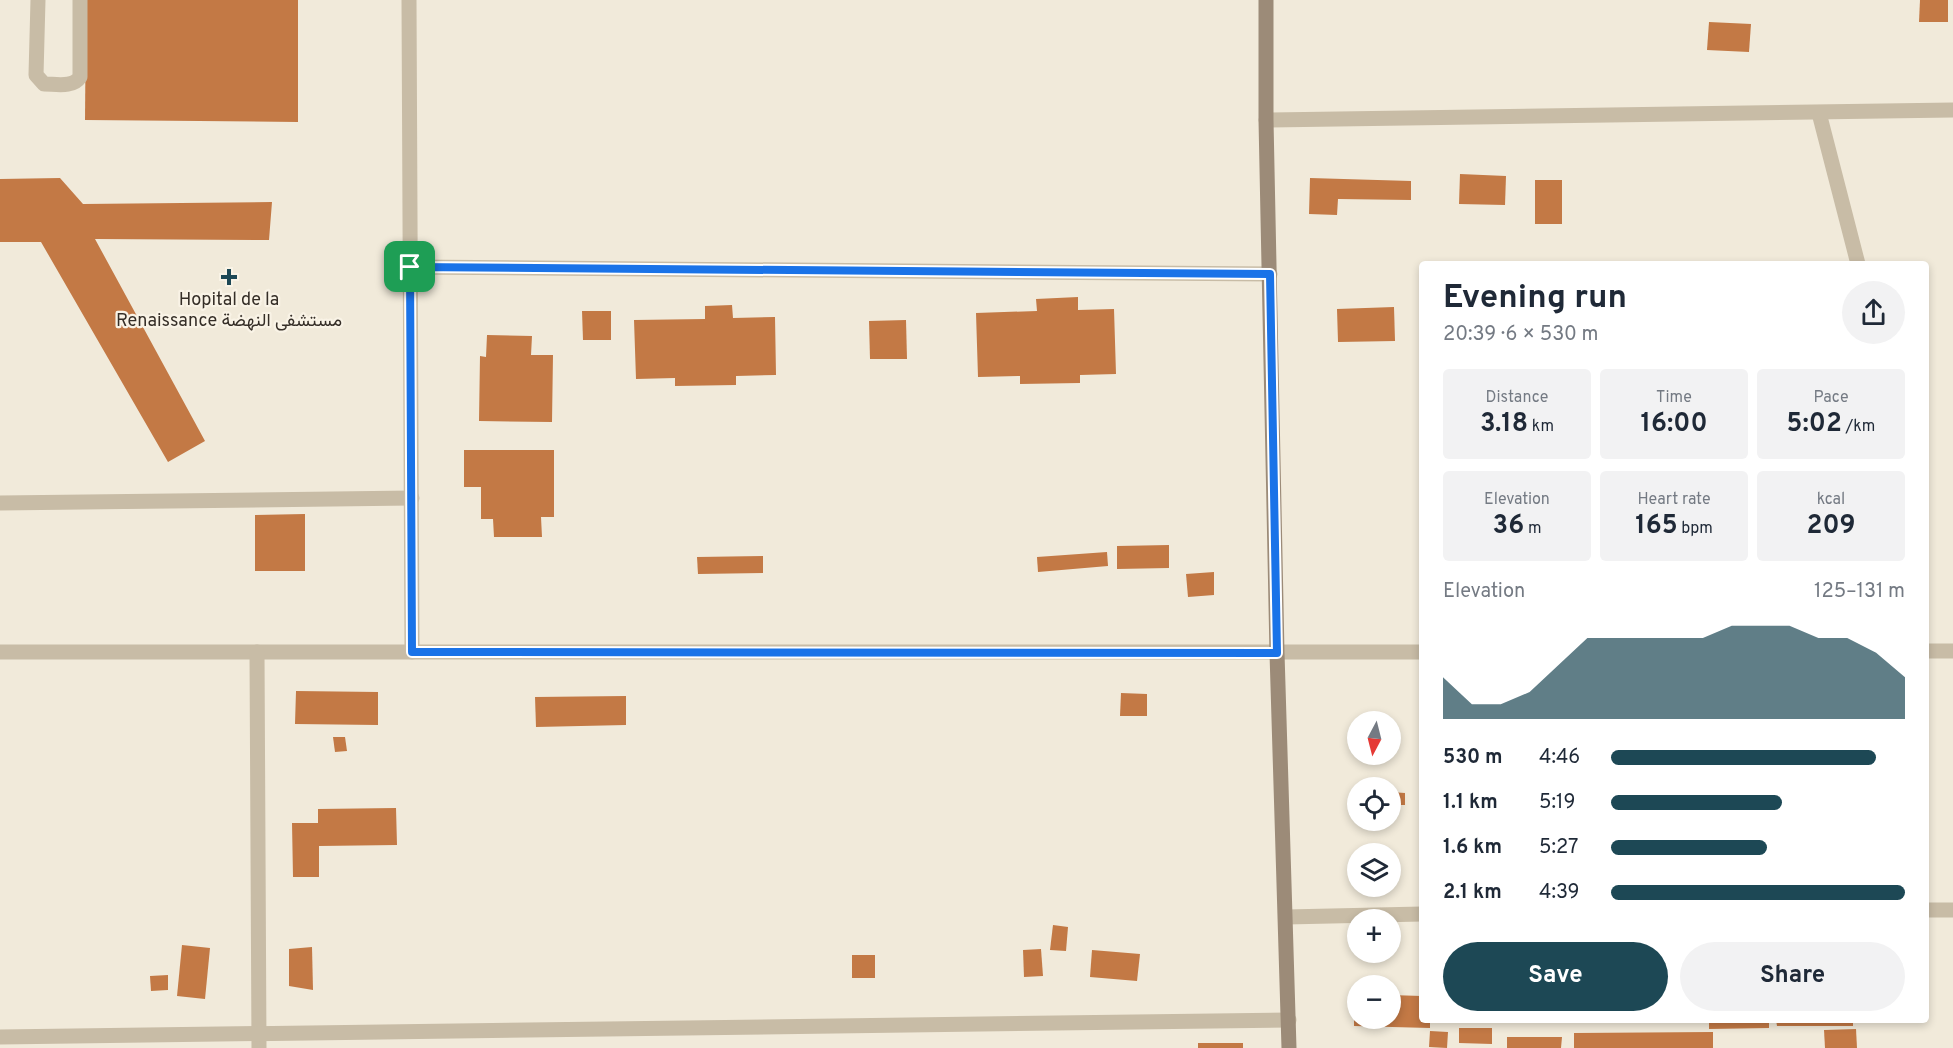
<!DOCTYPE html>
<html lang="en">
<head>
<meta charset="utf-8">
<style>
  :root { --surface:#fff; --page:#f2f2f3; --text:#1f2937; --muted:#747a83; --accent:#1d4855 }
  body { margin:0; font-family:Overpass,Vazirmatn,sans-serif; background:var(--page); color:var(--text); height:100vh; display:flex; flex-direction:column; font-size:22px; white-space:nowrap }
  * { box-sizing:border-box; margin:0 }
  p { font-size:20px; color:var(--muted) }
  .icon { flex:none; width:33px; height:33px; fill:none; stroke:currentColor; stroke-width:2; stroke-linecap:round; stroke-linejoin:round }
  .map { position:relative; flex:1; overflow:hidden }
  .details { position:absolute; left:1419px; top:261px; width:510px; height:762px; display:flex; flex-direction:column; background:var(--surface); border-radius:6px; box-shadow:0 3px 9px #0003 }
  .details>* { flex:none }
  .needle { width:39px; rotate:187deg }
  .fabs { position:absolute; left:1347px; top:711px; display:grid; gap:12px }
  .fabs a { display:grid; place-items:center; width:54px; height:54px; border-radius:50%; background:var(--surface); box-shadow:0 3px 9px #0003; font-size:30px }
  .pin { position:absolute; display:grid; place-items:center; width:51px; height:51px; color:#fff; margin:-26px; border-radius:12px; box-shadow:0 3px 9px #0006 }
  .round { display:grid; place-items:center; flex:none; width:63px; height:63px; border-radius:32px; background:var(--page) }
  .overview { display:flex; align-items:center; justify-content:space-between; height:102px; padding:0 24px }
  h1 { font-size:33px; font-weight:700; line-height:45px }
  .figures { display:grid; grid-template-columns:repeat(3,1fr); gap:9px; height:102px; padding:6px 24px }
  .figures div { display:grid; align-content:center; border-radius:6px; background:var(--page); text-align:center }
  .figures b { font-size:26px; font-weight:700 }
  .figures small { font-size:16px; font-weight:400 }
  .figures p { font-size:16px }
  .chart { height:168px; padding:12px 24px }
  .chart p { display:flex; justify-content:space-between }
  .chart svg { width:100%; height:108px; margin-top:6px; fill:var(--accent); opacity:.7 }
  .button { display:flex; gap:12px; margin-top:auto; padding:12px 24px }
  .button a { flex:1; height:69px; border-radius:36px; background:var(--accent); color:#fff; font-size:24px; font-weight:700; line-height:69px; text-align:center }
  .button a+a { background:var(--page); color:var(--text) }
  ul { padding:0 24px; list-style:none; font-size:20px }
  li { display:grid; grid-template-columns:96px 72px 1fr; align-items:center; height:45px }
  li i { height:15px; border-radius:8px; background:var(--accent) }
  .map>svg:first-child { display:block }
  .building { fill:#c37945 }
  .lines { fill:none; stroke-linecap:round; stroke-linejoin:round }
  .lane { stroke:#c8bca6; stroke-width:15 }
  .street { stroke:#c8bca6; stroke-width:15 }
  .secondary { stroke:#9c8b78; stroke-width:15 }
  .route-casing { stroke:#fff; stroke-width:12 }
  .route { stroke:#1a73e8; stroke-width:8 }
  .poi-dot { fill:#1d4855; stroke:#f9f3e6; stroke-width:2 }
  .labels { text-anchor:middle; stroke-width:4.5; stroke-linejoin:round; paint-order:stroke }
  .poi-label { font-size:18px; fill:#352e27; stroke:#f9f3e6 }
</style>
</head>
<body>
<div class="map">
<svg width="1953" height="1048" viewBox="0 0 1953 1048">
  <rect width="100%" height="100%" fill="#f1eada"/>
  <!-- building -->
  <g class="building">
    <path d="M86,0H298V122L85,120Z"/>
    <path d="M1920,0H1948V22H1919Z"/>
    <path d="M1709,22L1751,24L1749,52L1707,50Z"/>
    <path d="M1460,174L1506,176L1505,205L1459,204Z"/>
    <path d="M60,178L83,204L272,202L269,240L95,239L205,441L168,462L41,242H0V179Z"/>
    <path d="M1310,178L1411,181V200L1338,199L1337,215L1309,214Z"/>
    <rect x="1535" y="180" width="27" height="44"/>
    <path d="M1078,297V310L1114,309L1116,374L1080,375V383L1020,384V376L978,377L976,313L1037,311L1036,299Z"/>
    <path d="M732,305L733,318L775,317L776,375L736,376V385L675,386V378L636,379L634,320L705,319V306Z"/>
    <path d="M1394,307L1395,341L1338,342L1337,309Z"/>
    <path d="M582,311H611V340H583Z"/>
    <path d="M906,320L907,359H870L869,321Z"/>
    <path d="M487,335L532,336L531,355H553L552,422L479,421L480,356L486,357Z"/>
    <path d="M464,450H554V517H541L542,537H494L493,519H481V487H464Z"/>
    <path d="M305,514V571H255V515Z"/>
    <path d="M1169,545V568L1117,569V546Z"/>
    <path d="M1107,552L1108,566L1038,572L1037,557Z"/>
    <path d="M763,556V573L698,574L697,557Z"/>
    <path d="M1214,572V595L1188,597L1186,574Z"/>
    <path d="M296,691L378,692V725L295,724Z"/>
    <path d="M1121,693L1147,694V716H1120Z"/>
    <path d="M626,696V725L536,727L535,697Z"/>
    <path d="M333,737H345L347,751L335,752Z"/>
    <path d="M1390,792L1405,793V805H1390Z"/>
    <path d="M396,808L397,845L319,846V877H293L292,823H318V809Z"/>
    <path d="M1053,925L1068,927L1066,951L1050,950Z"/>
    <path d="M182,945L210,948L205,999L177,996Z"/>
    <path d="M312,947L313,990L289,986V949Z"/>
    <path d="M1041,949L1043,976L1024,977L1023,950Z"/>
    <path d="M1092,950L1140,954L1137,981L1090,977Z"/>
    <rect x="852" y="955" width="23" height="23"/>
    <path d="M168,975V990L151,991L150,976Z"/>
    <path d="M1354,995H1358V1018H1390V995L1422,996V1020H1430V1028L1354,1026Z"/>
    <path d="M1709,1020H1769V1028L1709,1029Z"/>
    <path d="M1776,1020H1853V1026H1777Z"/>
    <path d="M1459,1028H1492V1044L1459,1043Z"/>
    <path d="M1856,1029L1857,1048H1825L1824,1030Z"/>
    <path d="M1430,1031L1448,1032L1447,1048L1429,1047Z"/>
    <path d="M1713,1032V1048H1574V1033Z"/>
    <path d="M1507,1037H1562L1561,1048H1507Z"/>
    <rect x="1198" y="1043" width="45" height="5"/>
  </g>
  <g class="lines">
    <!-- lane -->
    <g class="lane">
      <path d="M38,0L36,75L44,84C56,84 73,88 80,77V0"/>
      <path d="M1819,113L1858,264"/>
      <path d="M0,503L412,498"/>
    </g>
    <!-- street -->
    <g class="street">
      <path d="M409,0L412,652"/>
      <path d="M1266,120L1953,110"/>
      <path d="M410,267L1270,274"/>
      <path d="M1926,651H1953"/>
      <path d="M0,652H1422"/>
      <path d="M257,652L259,1048"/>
      <path d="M1926,910H1953"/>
      <path d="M1286,917L1422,914"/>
      <path d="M0,1037L1289,1020"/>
    </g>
    <!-- secondary -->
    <path class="secondary" d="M1266,0V120L1277,653L1289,1048"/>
  </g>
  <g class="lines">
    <!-- route casing -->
    <g class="route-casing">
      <path id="route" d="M410,267L1270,274L1277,653L412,652Z"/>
    </g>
    <!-- route -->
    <use href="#route" class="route"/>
  </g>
  <!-- markers -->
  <path class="poi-dot" d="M226 268h6v6h6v6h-6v6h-6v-6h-6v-6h6z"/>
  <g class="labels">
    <!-- poi labels -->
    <g class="poi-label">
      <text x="229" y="305">Hopital de la<tspan x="229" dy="21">Renaissance مستشفى النهضة</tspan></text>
    </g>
  </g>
</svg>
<div class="fabs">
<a><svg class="needle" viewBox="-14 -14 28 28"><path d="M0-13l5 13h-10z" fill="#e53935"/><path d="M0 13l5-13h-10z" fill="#747a83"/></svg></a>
<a><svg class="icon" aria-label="locate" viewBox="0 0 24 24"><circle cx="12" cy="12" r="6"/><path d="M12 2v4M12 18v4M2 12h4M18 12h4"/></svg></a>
<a><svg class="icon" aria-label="layers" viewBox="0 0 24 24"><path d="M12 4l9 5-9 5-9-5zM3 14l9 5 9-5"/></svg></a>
<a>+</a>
<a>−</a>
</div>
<div class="pin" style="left:410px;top:267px;background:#1e9e55"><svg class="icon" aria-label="arrive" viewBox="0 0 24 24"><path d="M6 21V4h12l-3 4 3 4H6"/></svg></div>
<section class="details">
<div class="overview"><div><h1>Evening run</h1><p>20:39 · 6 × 530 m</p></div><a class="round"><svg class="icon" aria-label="share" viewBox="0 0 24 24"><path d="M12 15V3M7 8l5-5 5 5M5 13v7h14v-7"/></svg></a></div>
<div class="figures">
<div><p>Distance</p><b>3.18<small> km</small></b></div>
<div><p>Time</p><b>16:00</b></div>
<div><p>Pace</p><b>5:02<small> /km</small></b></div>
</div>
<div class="figures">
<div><p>Elevation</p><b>36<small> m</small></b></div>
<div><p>Heart rate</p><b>165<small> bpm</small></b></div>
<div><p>kcal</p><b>209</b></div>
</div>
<div class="chart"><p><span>Elevation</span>125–131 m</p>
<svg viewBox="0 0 160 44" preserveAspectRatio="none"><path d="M0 44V27L10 38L20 38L30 33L40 22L50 11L60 11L70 11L80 11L90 11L100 6L110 6L120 6L130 11L140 11L150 17L160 27V44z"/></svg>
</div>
<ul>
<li><b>530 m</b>4:46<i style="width:90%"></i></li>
<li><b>1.1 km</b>5:19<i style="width:58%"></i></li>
<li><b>1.6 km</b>5:27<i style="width:53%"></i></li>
<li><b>2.1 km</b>4:39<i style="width:100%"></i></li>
</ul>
<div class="button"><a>Save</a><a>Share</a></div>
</section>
</div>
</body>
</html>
